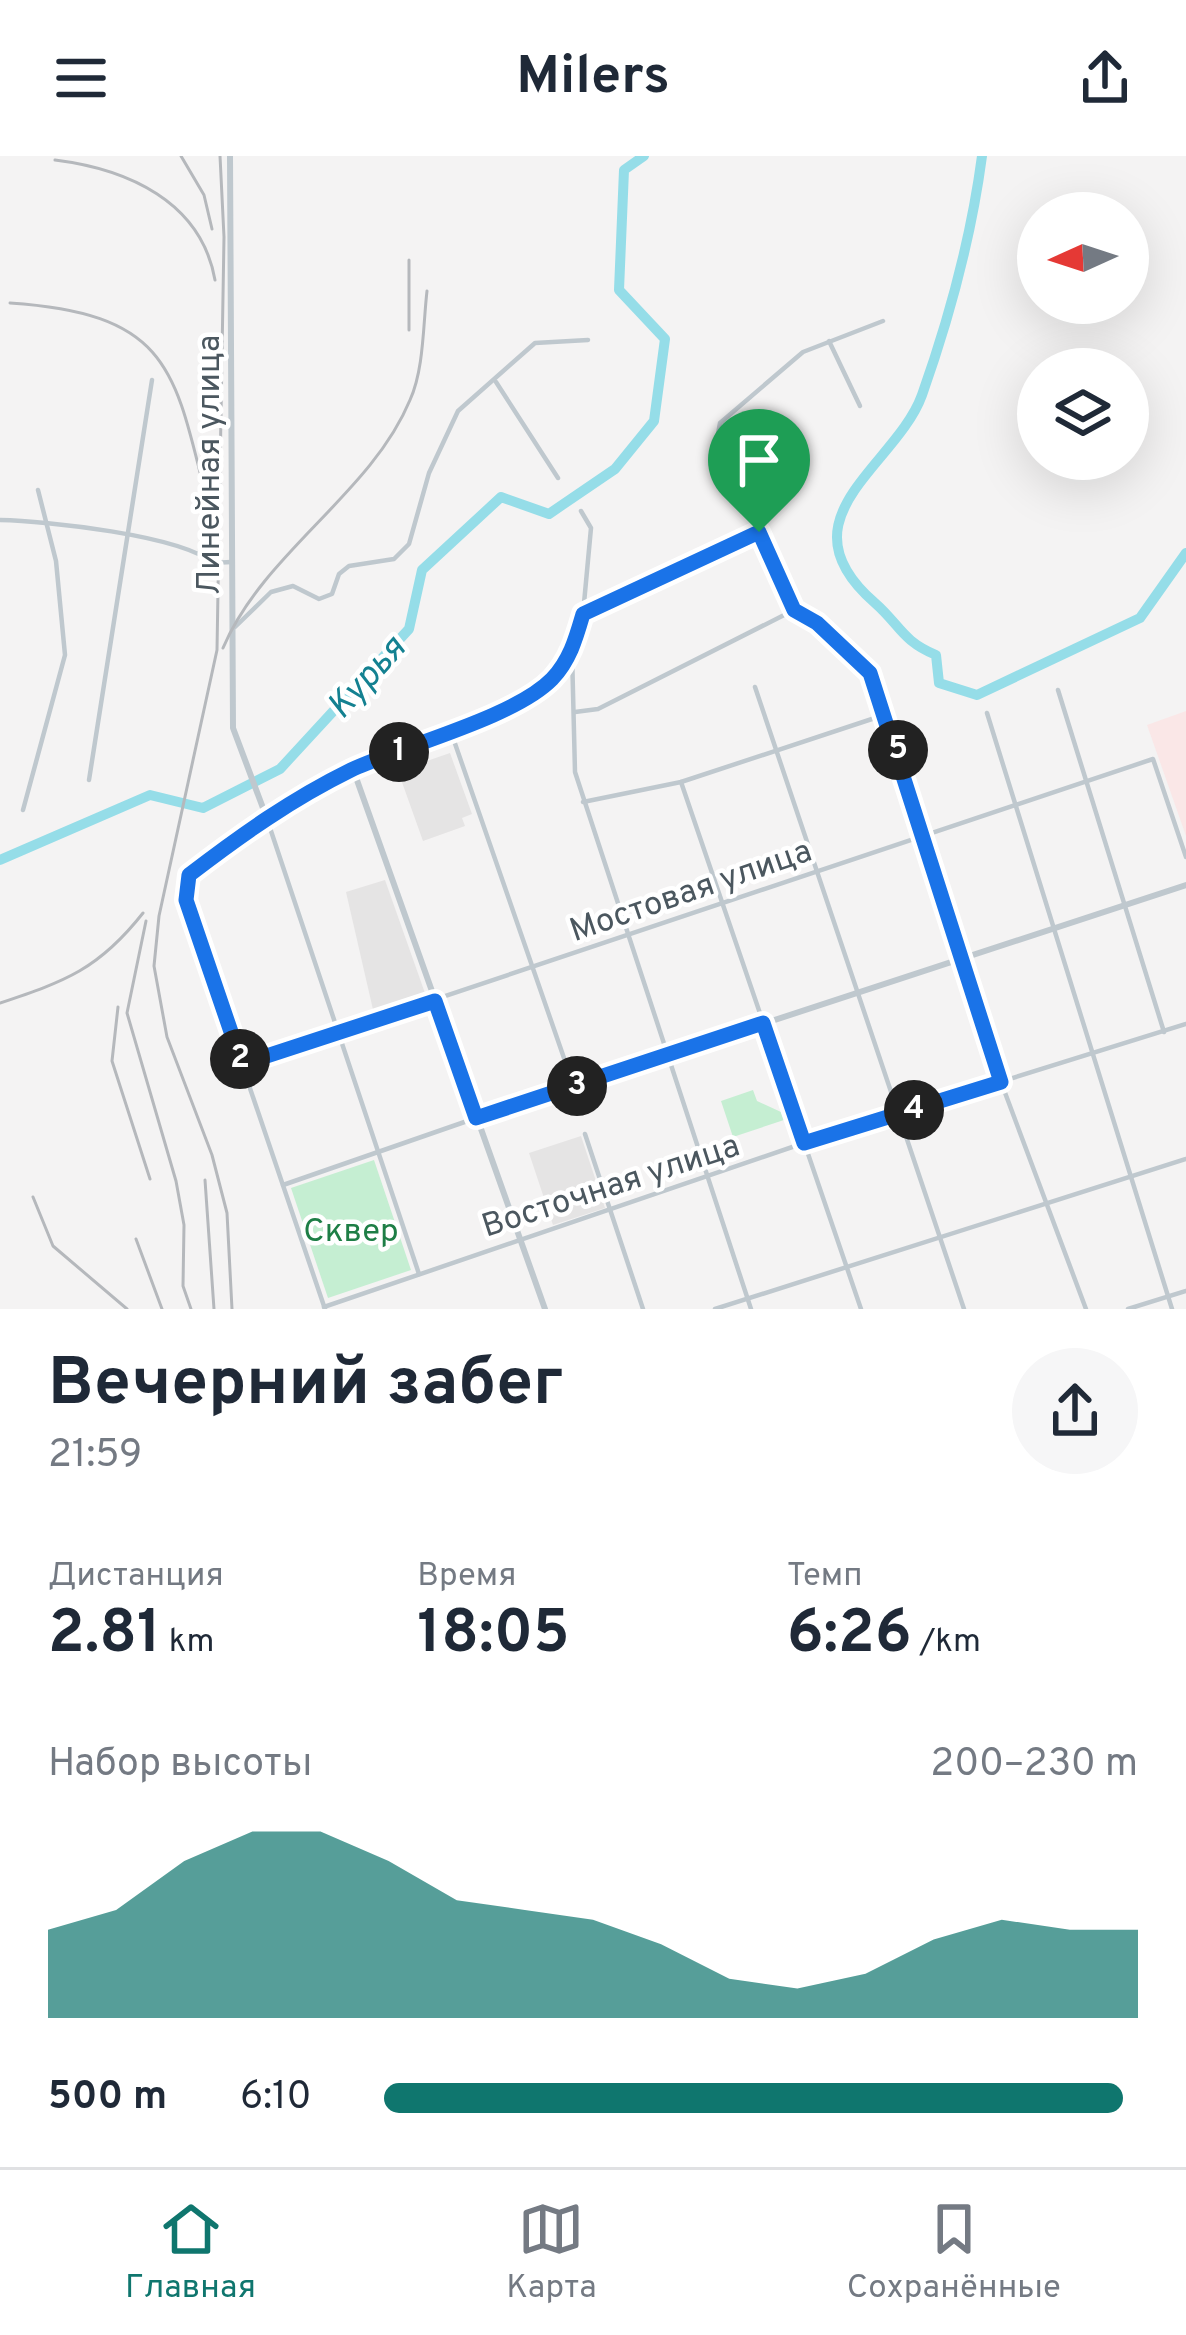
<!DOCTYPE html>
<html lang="ru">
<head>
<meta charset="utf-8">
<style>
  :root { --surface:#fff; --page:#f6f6f7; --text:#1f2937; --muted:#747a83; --line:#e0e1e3; --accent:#0f766e }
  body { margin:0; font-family:Overpass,sans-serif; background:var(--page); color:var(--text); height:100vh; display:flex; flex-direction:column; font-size:45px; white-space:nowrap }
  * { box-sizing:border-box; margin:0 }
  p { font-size:39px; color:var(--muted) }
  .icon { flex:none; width:66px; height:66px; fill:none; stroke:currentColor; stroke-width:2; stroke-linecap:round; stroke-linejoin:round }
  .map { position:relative; height:1153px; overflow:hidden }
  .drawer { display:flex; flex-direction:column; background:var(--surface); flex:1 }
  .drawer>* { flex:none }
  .needle { width:78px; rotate:267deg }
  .tools { position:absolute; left:1017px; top:36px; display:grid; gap:24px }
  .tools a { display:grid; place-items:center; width:132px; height:132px; border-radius:50%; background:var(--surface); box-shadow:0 12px 48px #0002; font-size:60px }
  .pin { position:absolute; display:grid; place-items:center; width:102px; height:102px; color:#fff; margin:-123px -51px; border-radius:50% 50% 50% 0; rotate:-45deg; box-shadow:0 0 12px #0007 }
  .pin .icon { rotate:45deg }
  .km { position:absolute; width:60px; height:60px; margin:-30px; border-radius:50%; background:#222; color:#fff; font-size:33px; line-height:60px; text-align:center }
  .round { display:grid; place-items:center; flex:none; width:126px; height:126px; border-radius:63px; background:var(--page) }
  .head { display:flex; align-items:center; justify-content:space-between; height:204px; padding:0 48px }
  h1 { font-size:66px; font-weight:700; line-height:90px }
  .stats { display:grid; grid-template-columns:repeat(3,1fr); gap:18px; height:204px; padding:12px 48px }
  .stats div { display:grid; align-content:center }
  .stats b { font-size:60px; font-weight:700 }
  .stats small { font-size:33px; font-weight:400 }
  .stats p { font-size:33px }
  .chart { height:336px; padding:24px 48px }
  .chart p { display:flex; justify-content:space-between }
  .chart svg { width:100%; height:216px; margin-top:12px; fill:var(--accent); opacity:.7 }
  ul { padding:0 48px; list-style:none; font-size:39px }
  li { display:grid; grid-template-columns:192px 144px 1fr; align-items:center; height:90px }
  li i { height:30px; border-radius:15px; background:var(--accent) }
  header { display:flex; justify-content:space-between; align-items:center; height:156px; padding:0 48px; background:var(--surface); font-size:54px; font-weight:700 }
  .tabs { display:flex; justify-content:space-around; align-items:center; height:168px; border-top:3px solid var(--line); background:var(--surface); font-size:33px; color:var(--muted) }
  .tabs a { display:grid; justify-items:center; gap:6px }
  .tabs .on { color:var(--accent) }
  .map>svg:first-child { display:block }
  .education { fill:#e5e4e4 }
  .medical { fill:#fae7e7 }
  .green { fill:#c5eed2 }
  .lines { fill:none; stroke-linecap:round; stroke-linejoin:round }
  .river { stroke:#95dde8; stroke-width:10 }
  .minor { stroke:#bfc8ce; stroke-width:4.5 }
  .tertiary { stroke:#bfc8ce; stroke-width:6 }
  .rail { stroke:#b5b8bc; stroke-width:3 }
  .route-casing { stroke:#fff; stroke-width:24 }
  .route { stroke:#1a73e8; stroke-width:15 }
  .labels { text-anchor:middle; stroke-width:9; stroke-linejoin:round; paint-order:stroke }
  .street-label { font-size:33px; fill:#4b575f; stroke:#fff }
  .park-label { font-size:33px; fill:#1e7e46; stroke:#fff }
  .water-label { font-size:36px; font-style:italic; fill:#148191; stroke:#fff }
</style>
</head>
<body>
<header><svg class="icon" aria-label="menu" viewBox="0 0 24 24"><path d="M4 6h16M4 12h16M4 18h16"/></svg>Milers<svg class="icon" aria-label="share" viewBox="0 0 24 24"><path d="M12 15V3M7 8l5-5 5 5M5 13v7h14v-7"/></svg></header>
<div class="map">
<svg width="1186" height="1153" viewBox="0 0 1186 1153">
  <rect width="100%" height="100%" fill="#f4f3f3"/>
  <!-- education -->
  <g class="education">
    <path d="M450,597L472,658L462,662L465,670L423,685L398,615Z"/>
    <path d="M385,724L426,840L374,858L346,736Z"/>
    <path d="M581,980L605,1052L553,1069L529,997Z"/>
  </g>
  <!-- medical -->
  <path class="medical" d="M1186,555V680L1147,569Z"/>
  <!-- green -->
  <g class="green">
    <path d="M753,934L757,945L781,956L784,964L733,981L721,945Z"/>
    <path d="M374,1004L411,1114L328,1142L291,1032Z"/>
  </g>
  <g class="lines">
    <!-- river -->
    <g class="river">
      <path d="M982,0C971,83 950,160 922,239C896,311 777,362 875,447C900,469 902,485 936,499L939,527L977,539L1140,462L1186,397"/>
      <path d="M0,704L150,639L203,652L280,613L409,473L422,414L501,341L549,358L615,313L654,265L665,183L619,134L624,14L644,0"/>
    </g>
    <!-- minor -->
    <g class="minor">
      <path d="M883,165L803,196L720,267L718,278L795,454L817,467L870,517L887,558L1001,926L1086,1153"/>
      <path d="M829,185L860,250"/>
      <path d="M496,226L558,322"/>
      <path d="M581,355L591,372L583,458L572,496L575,616L751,1153"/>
      <path d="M0,364C46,365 180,379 213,407L231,406"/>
      <path d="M583,458L757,376"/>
      <path d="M235,471L271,436L293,430L319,443L332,438L339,418L349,410L394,403L409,388L429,317L458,255L535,187L588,184"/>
      <path d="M755,531L964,1153"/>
      <path d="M1058,534L1164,876"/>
      <path d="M575,556L598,553L792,455"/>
      <path d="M987,557L1172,1153"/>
      <path d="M451,576L573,928"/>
      <path d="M353,613C427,585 524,561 572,496"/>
      <path d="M89,624L152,224"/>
      <path d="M681,626L861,1153"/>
      <path d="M583,646L681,626L887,558"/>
      <path d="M23,654L65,499L56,405L38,334"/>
      <path d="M242,908L1153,603L1186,701"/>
      <path d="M585,978L643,1153"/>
      <path d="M283,1029L476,962"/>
      <path d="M324,1151L804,987L1186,868"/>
      <path d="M325,1153L186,744L189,719L266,660L419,1118"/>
      <path d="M715,1153L1186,1003"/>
      <path d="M1128,1153L1186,1135"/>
    </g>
    <!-- tertiary -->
    <g class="tertiary">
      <path d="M230,0L233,572L266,660L353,613L545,1153"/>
      <path d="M476,962L1186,729"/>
    </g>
    <!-- rail -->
    <g class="rail">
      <path d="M181,0L204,39L212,73"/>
      <path d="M220,0L224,81L217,494L159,760L154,810L167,881L212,999L227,1057L232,1153"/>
      <path d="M55,4C127,13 201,45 215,124"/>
      <path d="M409,104V174"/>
      <path d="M10,147C175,158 175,218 210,357"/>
      <path d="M223,492C264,396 371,338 410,244C424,213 423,169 427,135"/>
      <path d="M146,765L127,857L176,1025L184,1069L183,1130L191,1153"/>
      <path d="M0,847C66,825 99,813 143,757"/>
      <path d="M118,851L112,905L150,1023"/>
      <path d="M205,1024L214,1153"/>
      <path d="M33,1041L53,1090L127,1153"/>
      <path d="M136,1083L162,1153"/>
    </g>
  </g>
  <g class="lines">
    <!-- route casing -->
    <g class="route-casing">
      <path id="route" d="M759,376L794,454L817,467L870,517L1001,926L804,987L763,867L476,962L435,845L242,908L186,744L189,719C241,679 292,643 351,614C402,590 514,562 552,523C570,504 576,482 583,458Z"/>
    </g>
    <!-- route -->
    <use href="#route" class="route"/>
  </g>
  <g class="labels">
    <!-- street labels -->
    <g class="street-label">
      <text transform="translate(207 309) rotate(-90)" y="12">Линейная улица</text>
      <text transform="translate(690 733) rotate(-19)" y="12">Мостовая улица</text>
      <text transform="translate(610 1028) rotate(-18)" y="12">Восточная улица</text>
    </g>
    <!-- park labels -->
    <g class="park-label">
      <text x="351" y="1085">Сквер</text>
    </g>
    <!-- water labels -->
    <g class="water-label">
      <text transform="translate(365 520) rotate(-48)" y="13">Курья</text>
    </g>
  </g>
</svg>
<div class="tools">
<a><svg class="needle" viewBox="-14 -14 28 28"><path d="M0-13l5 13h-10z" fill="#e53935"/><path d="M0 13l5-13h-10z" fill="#747a83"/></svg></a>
<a><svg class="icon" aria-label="layers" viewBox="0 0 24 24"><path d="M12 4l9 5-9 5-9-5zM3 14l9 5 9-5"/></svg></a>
</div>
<div class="pin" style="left:759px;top:376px;background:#1e9e55"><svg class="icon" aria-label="arrive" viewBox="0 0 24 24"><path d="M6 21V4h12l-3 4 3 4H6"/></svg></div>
<b class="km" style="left:399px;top:596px">1</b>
<b class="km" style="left:240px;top:903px">2</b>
<b class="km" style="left:577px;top:930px">3</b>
<b class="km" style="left:914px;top:954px">4</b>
<b class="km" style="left:898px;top:594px">5</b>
</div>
<section class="drawer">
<div class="head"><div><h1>Вечерний забег</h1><p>21:59</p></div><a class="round"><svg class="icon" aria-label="share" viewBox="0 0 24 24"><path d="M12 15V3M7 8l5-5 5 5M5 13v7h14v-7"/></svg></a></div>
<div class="stats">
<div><p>Дистанция</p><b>2.81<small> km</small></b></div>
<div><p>Время</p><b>18:05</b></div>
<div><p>Темп</p><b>6:26<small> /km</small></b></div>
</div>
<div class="chart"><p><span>Набор высоты</span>200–230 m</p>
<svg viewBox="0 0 160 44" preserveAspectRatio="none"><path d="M0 44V26L10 22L20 12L30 6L40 6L50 12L60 20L70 22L80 24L90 29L100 36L110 38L120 35L130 28L140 24L150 26L160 26V44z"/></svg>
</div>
<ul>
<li><b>500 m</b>6:10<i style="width:98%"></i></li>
</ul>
</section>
<nav class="tabs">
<a class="on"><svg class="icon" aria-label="home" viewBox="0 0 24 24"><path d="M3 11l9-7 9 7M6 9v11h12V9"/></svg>Главная</a>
<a><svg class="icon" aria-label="map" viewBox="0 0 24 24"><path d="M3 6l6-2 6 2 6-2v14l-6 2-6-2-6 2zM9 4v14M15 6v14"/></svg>Карта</a>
<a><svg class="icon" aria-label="saved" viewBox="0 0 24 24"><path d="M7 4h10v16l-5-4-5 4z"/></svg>Сохранённые</a>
</nav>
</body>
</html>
